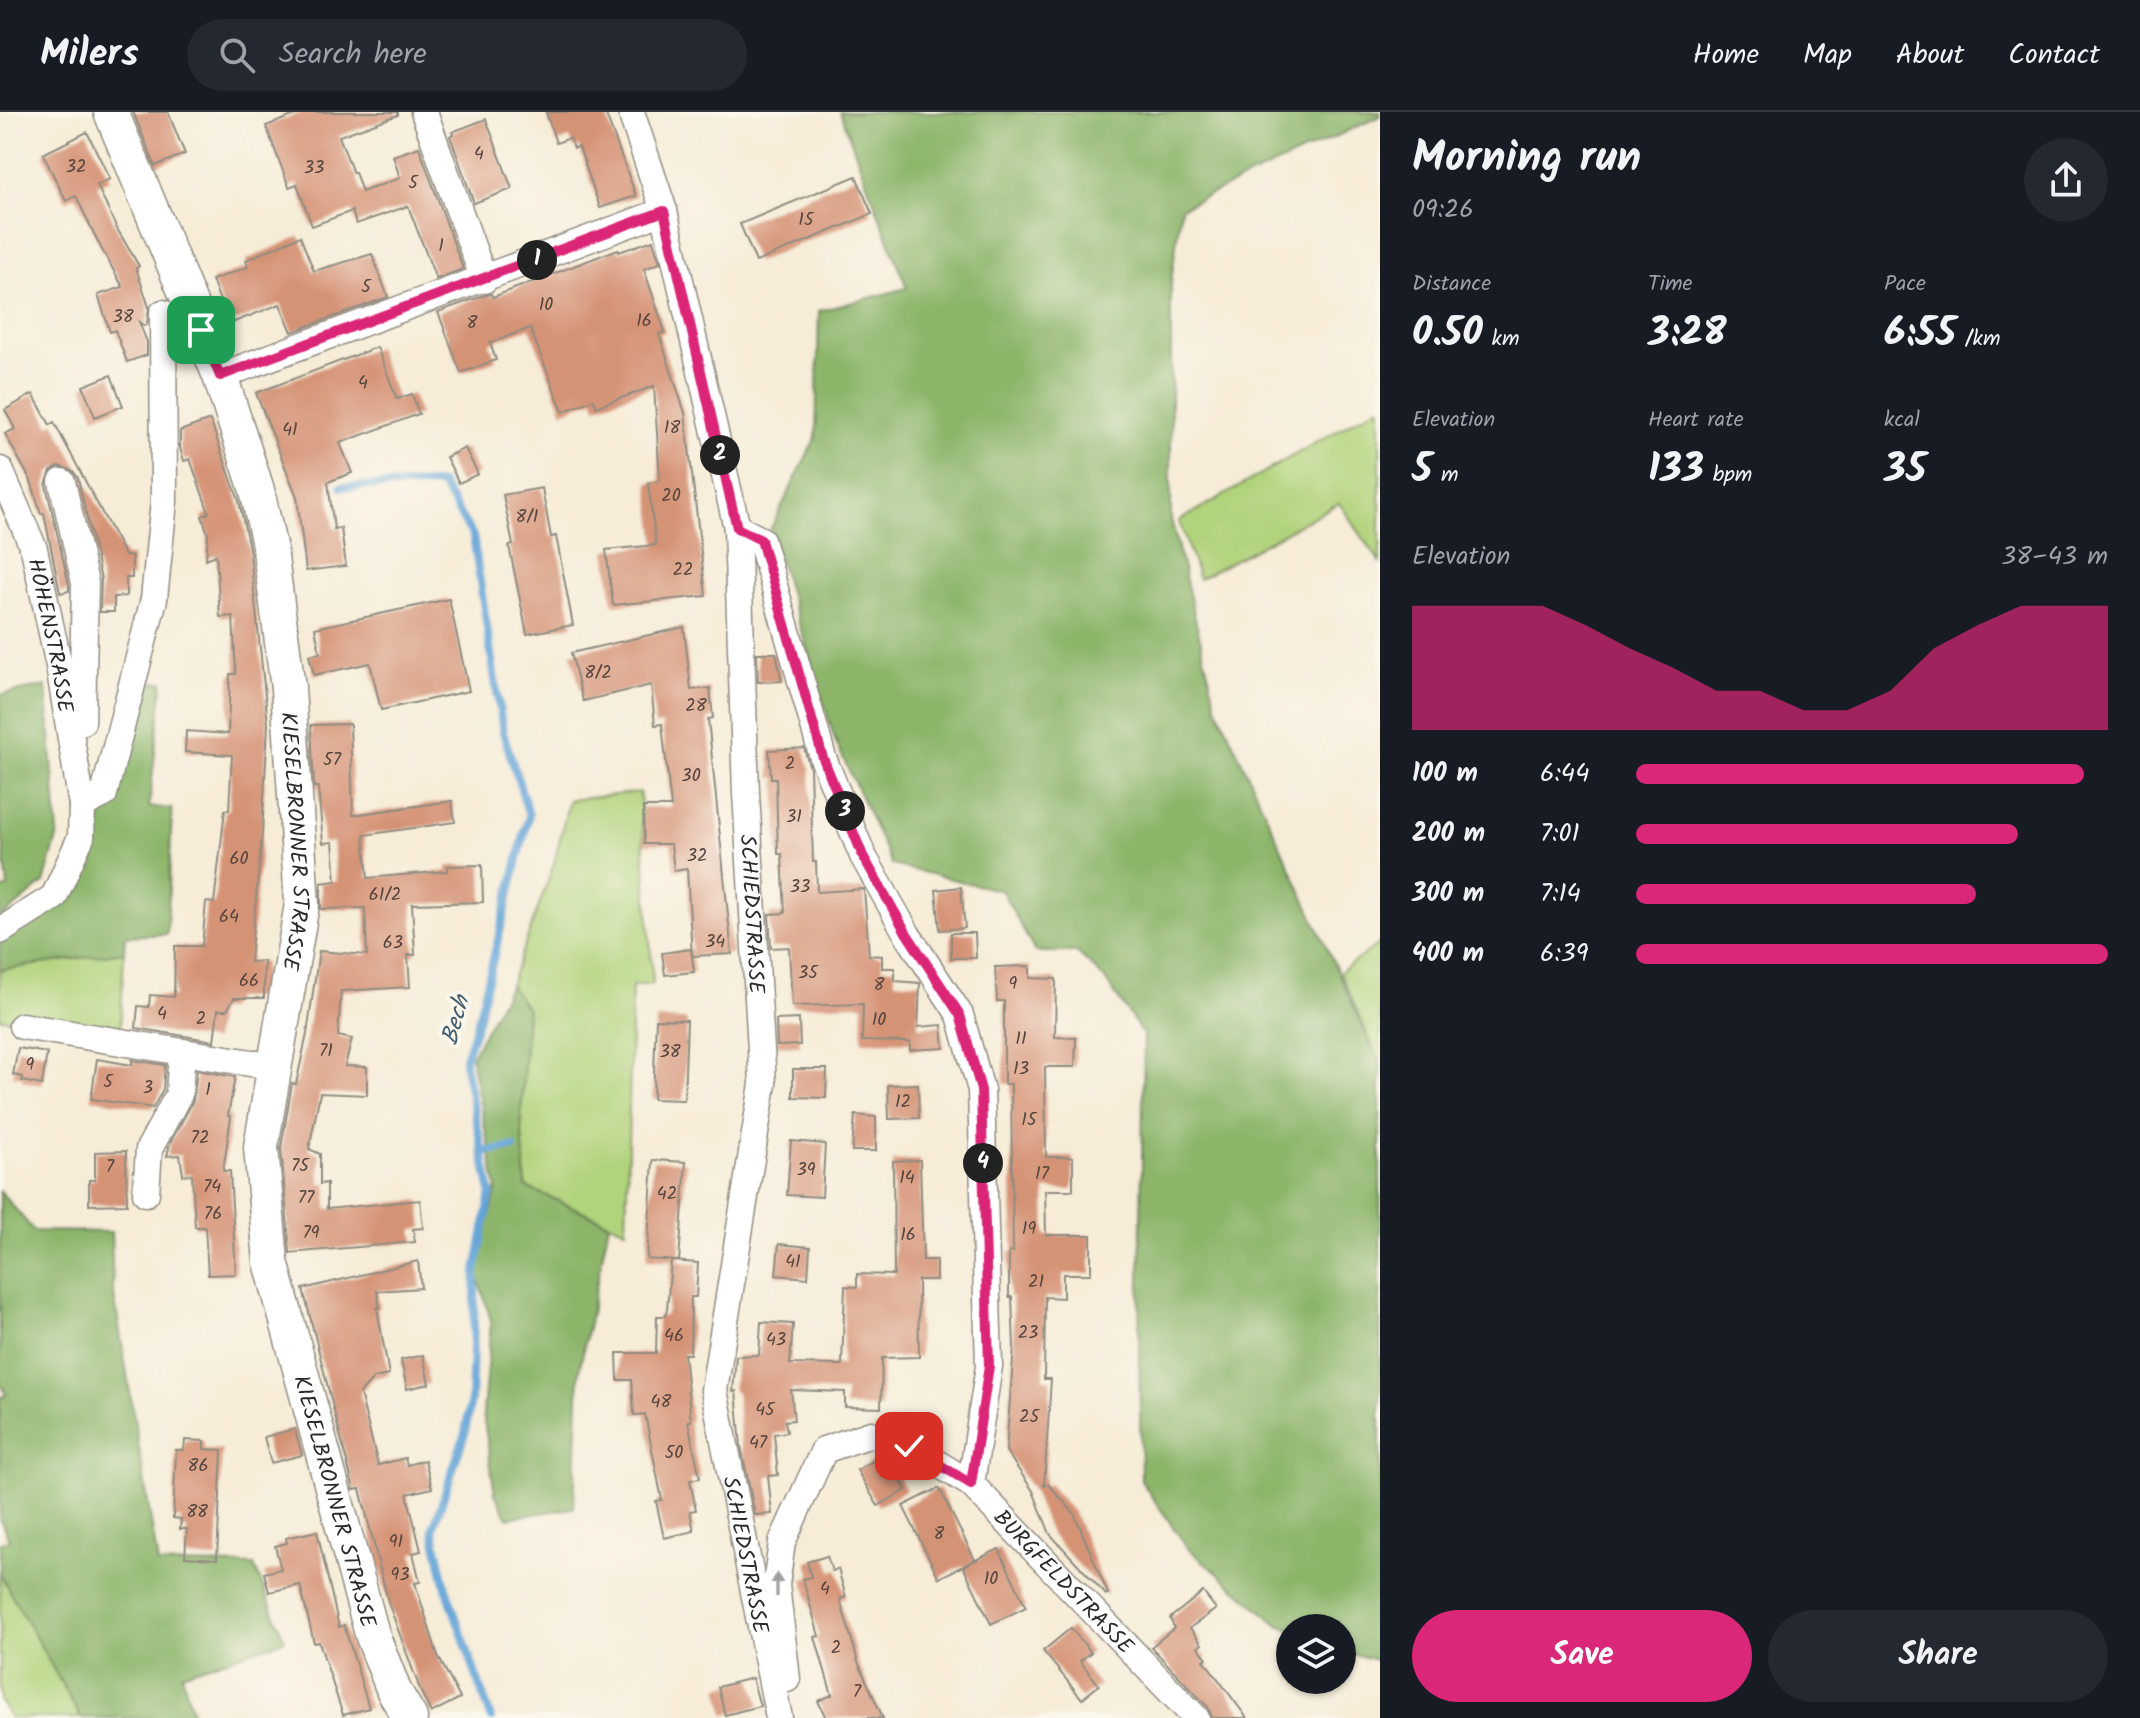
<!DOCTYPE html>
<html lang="en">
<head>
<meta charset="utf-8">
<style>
  :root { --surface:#171b24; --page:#242831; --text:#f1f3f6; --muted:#9ea1a6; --line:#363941; --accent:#db2777 }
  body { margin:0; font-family:Kalam,sans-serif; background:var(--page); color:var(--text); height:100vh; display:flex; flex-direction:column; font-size:30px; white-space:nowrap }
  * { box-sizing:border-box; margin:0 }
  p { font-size:26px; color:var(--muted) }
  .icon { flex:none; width:44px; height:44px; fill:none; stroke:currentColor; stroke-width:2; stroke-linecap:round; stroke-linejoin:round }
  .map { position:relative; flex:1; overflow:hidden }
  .drawer { display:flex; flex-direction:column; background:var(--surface); width:760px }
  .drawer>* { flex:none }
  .controls { position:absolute; left:1276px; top:1502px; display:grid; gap:16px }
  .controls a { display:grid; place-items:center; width:80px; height:80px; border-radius:50%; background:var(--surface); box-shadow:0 2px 6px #0004; font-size:40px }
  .pin { position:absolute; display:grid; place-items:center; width:68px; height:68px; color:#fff; margin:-34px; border-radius:16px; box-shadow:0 4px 12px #0006 }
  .km { position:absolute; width:40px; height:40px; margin:-20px; border-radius:50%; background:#222; color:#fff; font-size:22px; line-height:40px; text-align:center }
  .round { display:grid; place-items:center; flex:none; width:84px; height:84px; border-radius:42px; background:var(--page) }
  .overview { display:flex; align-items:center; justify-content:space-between; height:136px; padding:0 32px }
  h1 { font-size:44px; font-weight:800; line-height:60px }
  .figures { display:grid; grid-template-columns:repeat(3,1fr); gap:12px; height:136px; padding:8px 32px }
  .figures div { display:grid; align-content:center }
  .figures b { font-size:40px; font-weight:800 }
  .figures small { font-size:22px; font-weight:400 }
  .figures p { font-size:22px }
  .chart { height:224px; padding:16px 32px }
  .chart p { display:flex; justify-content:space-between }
  .chart svg { width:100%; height:144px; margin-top:8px; fill:var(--accent); opacity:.7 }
  .primary-button { display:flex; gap:16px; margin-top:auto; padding:16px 32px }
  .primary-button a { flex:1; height:92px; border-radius:48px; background:var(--accent); color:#fff; font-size:32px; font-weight:800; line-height:92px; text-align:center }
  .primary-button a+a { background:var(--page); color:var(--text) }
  ul { padding:0 32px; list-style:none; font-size:26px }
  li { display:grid; grid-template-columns:128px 96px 1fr; align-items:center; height:60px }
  li i { height:20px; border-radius:10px; background:var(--accent) }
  header { display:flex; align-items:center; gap:48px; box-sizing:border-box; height:112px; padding:0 40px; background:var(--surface); border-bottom:2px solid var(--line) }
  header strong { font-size:38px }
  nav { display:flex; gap:44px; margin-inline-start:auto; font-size:28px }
  .search { width:560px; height:72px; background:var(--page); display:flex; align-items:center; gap:20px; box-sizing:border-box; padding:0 28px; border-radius:44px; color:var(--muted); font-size:30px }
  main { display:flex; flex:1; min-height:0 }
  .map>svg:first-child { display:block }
  .green { fill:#b1d37b; stroke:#6e7f53; stroke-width:2 }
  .forest { fill:#8cb56b; stroke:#5c704b; stroke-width:2 }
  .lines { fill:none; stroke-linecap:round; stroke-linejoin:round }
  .stream { stroke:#65a5d8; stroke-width:8 }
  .building { fill:#d59376 }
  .minor-casing { stroke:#908c81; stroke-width:29 }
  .major-casing { stroke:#908c81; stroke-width:37 }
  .minor { stroke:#fff; stroke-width:26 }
  .major { stroke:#fff; stroke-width:34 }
  .oneway { fill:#a0a0a0 }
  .route-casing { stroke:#fff; stroke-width:16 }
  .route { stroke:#db2777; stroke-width:10 }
  .labels { text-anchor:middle; stroke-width:8; stroke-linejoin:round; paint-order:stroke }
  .number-label { font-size:18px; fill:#56453e }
  .street-label { font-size:22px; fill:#2b2b2b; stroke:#fbf7ec }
  .water-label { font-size:24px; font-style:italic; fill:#425c70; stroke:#fbf7ec }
</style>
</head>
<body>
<header>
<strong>Milers</strong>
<div class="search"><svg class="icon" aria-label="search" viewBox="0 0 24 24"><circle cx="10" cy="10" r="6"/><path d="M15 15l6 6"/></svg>Search here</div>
<nav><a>Home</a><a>Map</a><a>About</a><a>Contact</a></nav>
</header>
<main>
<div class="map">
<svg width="1380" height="1606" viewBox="0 0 1380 1606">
  <rect width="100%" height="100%" fill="#fbf7ec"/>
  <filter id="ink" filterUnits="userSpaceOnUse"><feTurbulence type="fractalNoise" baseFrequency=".0125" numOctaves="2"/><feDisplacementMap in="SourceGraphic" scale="16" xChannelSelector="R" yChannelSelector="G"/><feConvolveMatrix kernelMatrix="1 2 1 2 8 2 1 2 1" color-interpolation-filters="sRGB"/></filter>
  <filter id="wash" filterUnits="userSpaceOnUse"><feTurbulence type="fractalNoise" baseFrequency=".006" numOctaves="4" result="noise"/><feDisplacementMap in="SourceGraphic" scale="32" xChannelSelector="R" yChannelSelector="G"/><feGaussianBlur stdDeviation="1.8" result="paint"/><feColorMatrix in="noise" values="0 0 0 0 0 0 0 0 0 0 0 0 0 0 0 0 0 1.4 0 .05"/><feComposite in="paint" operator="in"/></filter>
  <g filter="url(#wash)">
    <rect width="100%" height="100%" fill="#f6ecd7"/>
    <!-- green -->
    <g class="green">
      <path d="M1380,294V450L1339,391L1199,467L1179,409Z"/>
      <path d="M640,680L653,872L632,874L626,1118L526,1075L521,1006L527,898L510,873L554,752L569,688Z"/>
      <path d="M1380,831V952L1340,860Z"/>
      <path d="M124,840L120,924L0,906V858Z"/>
      <path d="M0,1462L81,1606H10L0,1589Z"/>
    </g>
    <!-- forest -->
    <g class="forest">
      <path d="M840,0H1380V4L1181,96L1171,170V407L1216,593L1380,952V1549L1342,1539V1516H1290V1518L1277,1512L1188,1436L1141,1369L1139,1231L1144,924L1104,866L1077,840H1035L1002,779L892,753L835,628L770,418L816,325L819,199L907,176Z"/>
      <path d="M163,570L149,695L172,697L167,822L125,824L124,840L0,858V831L56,794L94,730L143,571Z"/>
      <path d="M46,574L58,722L44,771L0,807V777L8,776L0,703V583Z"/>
      <path d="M510,873L527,897L521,1006L526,1075L609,1111L579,1260L574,1396L508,1406L495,1382L483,1301L491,1208L476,1159L497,1076L471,945Z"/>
      <path d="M0,1079L34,1119L111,1120L113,1177L158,1452L254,1453L285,1528L182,1562L194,1606H81L0,1462V1431L9,1428L0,1407V1286L6,1283L0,1268Z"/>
    </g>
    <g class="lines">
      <!-- stream -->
      <g class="stream">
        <path d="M341,375L441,372L473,424L503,620L529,703L478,908L464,949L491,1081L476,1159L471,1288L465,1321L433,1417L446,1476L491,1606"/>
        <path d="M482,1040L514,1035"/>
      </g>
    </g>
    <g id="blocks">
      <!-- building -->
      <g class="building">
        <path d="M133,0H168L185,42L155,54Z"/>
        <path d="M303,0H398V3L339,24L353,61L355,60L362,80L400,66L393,44L419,35L463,157L436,167L408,94L356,112L352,99L312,114L297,72L289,75L266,14Z"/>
        <path d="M546,0H605L636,84L600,96L579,35L574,36L570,26L556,31Z"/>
        <path d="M486,7L512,77L474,91L450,24L453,22L452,20Z"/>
        <path d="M87,20L110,67L97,73L116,115L139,154L136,156L149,195L147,212L144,214L139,210L147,230V243L127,250L115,218L110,220L98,183L123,175L101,136L76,84L66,89L43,42Z"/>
        <path d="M856,64L872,102L756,150L740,112Z"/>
        <path d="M300,124L314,159L372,142L388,185L292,220L280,192L229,212L212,168L248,155L246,148Z"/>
        <path d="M653,128L660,151L644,157L665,220L659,222L685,301L706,484L613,493L606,438L656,433L648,371L660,369L654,274L596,295L594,287L563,300L530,216L490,231L496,248L461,261L438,200L482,184L491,182L493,185L618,137L619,140Z"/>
        <path d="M377,235L397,287L412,282L419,302L340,331L352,361L328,370L334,417L341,416L346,454L306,459L297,385L256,281Z"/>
        <path d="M111,263L123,294L95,305L83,274Z"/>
        <path d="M33,282L50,313L54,310L125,444H132V466H126V484L114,485V500H100L101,467L78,366L73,359L59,354L51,359L46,373L69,473V479L60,481L44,401L41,402L31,369L5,322L15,317L5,298Z"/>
        <path d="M210,308L239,389L250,441L268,612L262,722L250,850L264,849V886H234L227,898H218L214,929L136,916L138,894L149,895L150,883L174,885L175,834H202L206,790L214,791L225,698H229L232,643L185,640L186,619L228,622L230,562H236L233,504L220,505L216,443L206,447L208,422L202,404L209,401L190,347L184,349L180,336V319Z"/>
        <path d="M465,336L478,362L459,371L446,345Z"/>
        <path d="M542,376L551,425L556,424L573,513L527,522L509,434L513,433L503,383Z"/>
        <path d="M449,487L469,579L381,598L370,551L314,563L309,543L320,541L315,516Z"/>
        <path d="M684,515L691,578L710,576L713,606L708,607L732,842L692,844L687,757L674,759L671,732H644L643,695H671L662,612L655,613L651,573L583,589L571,541Z"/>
        <path d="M757,541H776L782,569L758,570Z"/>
        <path d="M350,612L353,703L452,689L455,710L364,723L368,766L447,759V754L482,753L483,790L412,792L415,843H408L410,875L341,879L338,924L352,927L345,954L367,955V983L320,981L309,1037L320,1042V1072L327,1071V1097L420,1088L423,1116L413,1117L415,1130L290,1141L281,1036L292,971L296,972L307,922L319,839L367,843L365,796L321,797V771L336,769L333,730L323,731L318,675H314L311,613Z"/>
        <path d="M804,636L810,656L813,750H816L817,780L864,777L869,843L882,844V856H895V869L920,871L918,915L942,913L944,936L910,938V930L862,929L863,892L792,894L789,835L771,836L769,802L785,801L782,742H778L776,666H771L769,638Z"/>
        <path d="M961,775L965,816L940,818L936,778Z"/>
        <path d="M951,821H975L976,846H951Z"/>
        <path d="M691,837L694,860L665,863L662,841Z"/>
        <path d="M1030,854V866L1056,867L1055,925L1076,926L1075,955H1045L1046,1045H1073V1078H1045L1046,1123H1091V1162H1063V1186L1045,1185L1044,1267H1051L1044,1374L1048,1372L1074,1401L1108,1482L1106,1483L1050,1422L1033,1379L1006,1339L1014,1235L1012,1185H1009V1140H1013L1011,972H1004V889H997L995,855Z"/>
        <path d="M656,907L687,908L684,988L653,987Z"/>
        <path d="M799,907L800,933L777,934L776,908Z"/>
        <path d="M18,936L47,941L42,973L22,969L23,965L13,963Z"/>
        <path d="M97,947L132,953V948L165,953L163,977L153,996L91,987Z"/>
        <path d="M793,957H827L826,986L793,985Z"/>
        <path d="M197,958L235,965L228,1004L231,1005L223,1059H230L236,1162L208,1163L205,1115H195L192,1062L183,1063L180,1043L167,1044L170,1031L193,989Z"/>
        <path d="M918,972L919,1006L889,1007L888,973Z"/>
        <path d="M855,1003L876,1005V1039H852Z"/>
        <path d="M791,1029L825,1032L822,1085L787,1083Z"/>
        <path d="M126,1039L127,1092L89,1093V1068H95V1040Z"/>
        <path d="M653,1048L686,1050L679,1149L647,1147Z"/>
        <path d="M920,1048L923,1148H936V1168H918L919,1245L882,1246L881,1296L845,1295V1280L791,1278L794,1308L785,1309L787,1320L774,1322L778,1363L768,1364L772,1402L755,1403L741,1334L736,1279L733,1280L736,1244L759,1243L761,1210L793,1212L790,1252L842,1253L845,1174L857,1175V1162L894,1163L893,1049Z"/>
        <path d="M779,1132L810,1135L808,1166L776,1163Z"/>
        <path d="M418,1149L421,1176L377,1179L380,1196H377L389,1263L374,1266L360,1281L378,1353L405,1346L407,1353L425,1348L432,1376L407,1382L421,1439L413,1441L420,1470L415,1471L438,1544L460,1586L431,1601L421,1580L389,1493L360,1377L354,1378L303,1177Z"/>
        <path d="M671,1149L698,1151L696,1185H691L690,1242H684L691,1309H688L700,1366L690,1368L696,1398L690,1399L694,1419L664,1426L656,1389L662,1388L645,1302L634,1303L632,1268H618L617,1241H656L657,1204H665L667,1198Z"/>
        <path d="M423,1243L429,1272L407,1277L401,1248Z"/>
        <path d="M295,1317L302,1343L271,1351L264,1325Z"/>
        <path d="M185,1328L204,1329V1337L222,1338L217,1447L185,1445L187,1417H180L181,1407L173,1406L176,1338H184Z"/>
        <path d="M883,1343L887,1344L906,1378L878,1394L857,1358Z"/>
        <path d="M939,1376L975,1448L939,1466L903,1394Z"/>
        <path d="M317,1419L339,1515L344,1513L369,1596L343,1603L319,1530L314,1531L300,1473L269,1480L264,1461L281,1457L275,1434L287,1431L286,1426Z"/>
        <path d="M999,1437L1026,1495L991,1512L963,1454Z"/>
        <path d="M827,1444L832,1459L838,1457L846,1485L840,1487L858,1550L883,1606H826L818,1589L832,1583L815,1525L819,1524L803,1467L811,1465L807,1450Z"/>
        <path d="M1203,1480L1216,1497L1190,1516L1202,1532L1198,1535L1207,1546L1204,1548L1247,1606H1212L1208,1595L1151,1535L1174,1516L1170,1506Z"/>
        <path d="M1071,1516L1091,1540L1080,1549L1099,1573L1082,1587L1043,1539Z"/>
        <path d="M752,1566L760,1594L725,1603L718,1575Z"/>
      </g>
    </g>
  </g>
  <g filter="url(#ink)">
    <use href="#blocks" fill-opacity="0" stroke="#908c81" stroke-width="2"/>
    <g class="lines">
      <!-- minor casing -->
      <g class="minor-casing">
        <g id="minor">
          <path d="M424,0L484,168"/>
          <path id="s1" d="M631,0L664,99L737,416L746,681L763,972L714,1278L779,1606"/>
          <path d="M220,264L664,99"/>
          <path id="s2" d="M0,358L34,437L59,554L82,693L81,725L54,785L0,819"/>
          <path d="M62,370L85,471L82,610L69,611"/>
          <path d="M737,416L761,428L823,646L863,744L907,822L960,903L981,978L989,1254L971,1372"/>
          <path d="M82,693L104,682L154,487L164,389L163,201"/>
          <path d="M22,914L276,955"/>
          <path d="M146,1081L149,1037L179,982L182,940"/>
          <path id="s3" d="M787,1567L776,1473L782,1430L824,1338L871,1322L909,1334L971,1372L1196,1606"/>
        </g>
      </g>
      <!-- major casing -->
      <g class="major-casing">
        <g id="major">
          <path id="s4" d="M111,0L220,264L257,378L270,438L288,576L302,792L261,1035L271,1150L372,1522L394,1579L410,1606"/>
        </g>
      </g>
      <!-- minor -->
      <use href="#minor" class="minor"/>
      <!-- major -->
      <use href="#major" class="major"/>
    </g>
    <!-- one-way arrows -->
    <defs><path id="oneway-solid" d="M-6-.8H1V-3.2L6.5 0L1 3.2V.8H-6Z" transform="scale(2)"/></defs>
    <use class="oneway" href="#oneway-solid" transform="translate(777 1473) rotate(-90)"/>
  </g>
  <g class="lines" filter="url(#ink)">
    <!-- route casing -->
    <g class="route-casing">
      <path id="route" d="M201,218L220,264L664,99L737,416L761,428L823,646L863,744L907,822L960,903L981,978L989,1254L971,1372L909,1334"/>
    </g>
    <!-- route -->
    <use href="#route" class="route"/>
  </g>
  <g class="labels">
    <!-- number labels -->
    <g class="number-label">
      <text x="479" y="47">4</text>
      <text x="76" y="60">32</text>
      <text x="314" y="61">33</text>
      <text x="413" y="76">5</text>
      <text x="806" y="113">15</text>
      <text x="441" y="139">1</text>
      <text x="366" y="180">5</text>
      <text x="546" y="198">10</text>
      <text x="123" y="210">38</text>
      <text x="644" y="214">16</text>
      <text x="472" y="216">8</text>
      <text x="363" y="276">4</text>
      <text x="672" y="321">18</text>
      <text x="290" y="323">41</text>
      <text x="671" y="389">20</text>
      <text x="527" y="410">8/1</text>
      <text x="683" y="463">22</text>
      <text x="598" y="566">8/2</text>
      <text x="696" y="599">28</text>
      <text x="332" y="653">57</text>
      <text x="790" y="657">2</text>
      <text x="691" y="669">30</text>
      <text x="794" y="710">31</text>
      <text x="697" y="749">32</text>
      <text x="239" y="752">60</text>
      <text x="800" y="780">33</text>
      <text x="385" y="788">61/2</text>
      <text x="229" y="810">64</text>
      <text x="715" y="835">34</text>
      <text x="393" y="836">63</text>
      <text x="808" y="866">35</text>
      <text x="249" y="874">66</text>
      <text x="1013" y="877">9</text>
      <text x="879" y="878">8</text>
      <text x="162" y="907">4</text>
      <text x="201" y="912">2</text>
      <text x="879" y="913">10</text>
      <text x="1021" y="932">11</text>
      <text x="326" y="944">71</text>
      <text x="670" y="945">38</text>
      <text x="30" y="958">9</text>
      <text x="1021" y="962">13</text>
      <text x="108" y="975">5</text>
      <text x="148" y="981">3</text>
      <text x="208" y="983">1</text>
      <text x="903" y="995">12</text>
      <text x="1029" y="1013">15</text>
      <text x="200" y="1031">72</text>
      <text x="300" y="1059">75</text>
      <text x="110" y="1060">7</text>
      <text x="806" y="1063">39</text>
      <text x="1042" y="1067">17</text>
      <text x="907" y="1071">14</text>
      <text x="212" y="1080">74</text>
      <text x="667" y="1087">42</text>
      <text x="306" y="1091">77</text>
      <text x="213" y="1107">76</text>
      <text x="1029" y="1122">19</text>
      <text x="311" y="1126">79</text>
      <text x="908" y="1128">16</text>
      <text x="793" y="1155">41</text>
      <text x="1036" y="1175">21</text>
      <text x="1028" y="1226">23</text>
      <text x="674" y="1229">46</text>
      <text x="776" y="1233">43</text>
      <text x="661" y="1295">48</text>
      <text x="765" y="1303">45</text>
      <text x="1029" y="1310">25</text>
      <text x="758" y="1336">47</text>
      <text x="674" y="1346">50</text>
      <text x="198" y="1359">86</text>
      <text x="197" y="1405">88</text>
      <text x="939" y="1427">8</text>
      <text x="396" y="1435">91</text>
      <text x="400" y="1468">93</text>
      <text x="991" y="1472">10</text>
      <text x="825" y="1482">4</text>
      <text x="836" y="1541">2</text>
      <text x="857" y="1585">7</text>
    </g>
    <!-- street labels -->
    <g class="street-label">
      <text dy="8" stroke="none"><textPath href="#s2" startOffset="174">HÖHENSTRASSE</textPath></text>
      <text dy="8" stroke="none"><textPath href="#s4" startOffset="760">KIESELBRONNER STRASSE</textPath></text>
      <text dy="8" stroke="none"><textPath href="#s1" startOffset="816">SCHIEDSTRASSE</textPath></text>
      <text dy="8" stroke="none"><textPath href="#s4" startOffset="1432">KIESELBRONNER STRASSE</textPath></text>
      <text dy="8" stroke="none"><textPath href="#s1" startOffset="1464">SCHIEDSTRASSE</textPath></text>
      <text dy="8" stroke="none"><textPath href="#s3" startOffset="536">BURGFELDSTRASSE</textPath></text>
    </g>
    <!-- water labels -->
    <g class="water-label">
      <text transform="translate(455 908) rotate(-75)" y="8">Bech</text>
    </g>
  </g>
</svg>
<div class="controls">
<a><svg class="icon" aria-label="layers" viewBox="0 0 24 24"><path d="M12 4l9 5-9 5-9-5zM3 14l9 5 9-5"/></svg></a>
</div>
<div class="pin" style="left:201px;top:218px;background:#1e9e55"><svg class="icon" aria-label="arrive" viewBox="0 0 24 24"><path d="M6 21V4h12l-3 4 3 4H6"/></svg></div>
<div class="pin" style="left:909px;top:1334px;background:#d93025"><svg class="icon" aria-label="check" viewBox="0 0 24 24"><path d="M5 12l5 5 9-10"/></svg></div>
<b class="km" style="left:537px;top:148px">1</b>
<b class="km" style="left:720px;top:343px">2</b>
<b class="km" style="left:845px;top:699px">3</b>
<b class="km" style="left:983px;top:1051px">4</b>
</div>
<section class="drawer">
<div class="overview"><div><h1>Morning run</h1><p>09:26</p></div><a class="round"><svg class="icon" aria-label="share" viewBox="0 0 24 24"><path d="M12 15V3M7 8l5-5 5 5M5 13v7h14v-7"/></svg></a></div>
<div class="figures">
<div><p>Distance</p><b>0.50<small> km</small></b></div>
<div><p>Time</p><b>3:28</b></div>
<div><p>Pace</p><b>6:55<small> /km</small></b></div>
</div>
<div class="figures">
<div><p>Elevation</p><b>5<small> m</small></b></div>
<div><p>Heart rate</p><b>133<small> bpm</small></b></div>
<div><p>kcal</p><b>35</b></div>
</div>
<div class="chart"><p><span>Elevation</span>38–43 m</p>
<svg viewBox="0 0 160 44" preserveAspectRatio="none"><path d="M0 44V6L10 6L20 6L30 6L40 12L50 19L60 25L70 32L80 32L90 38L100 38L110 32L120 19L130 12L140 6L150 6L160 6V44z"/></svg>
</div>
<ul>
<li><b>100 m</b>6:44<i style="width:95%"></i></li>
<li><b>200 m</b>7:01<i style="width:81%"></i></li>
<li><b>300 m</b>7:14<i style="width:72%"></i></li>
<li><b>400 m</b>6:39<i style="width:100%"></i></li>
</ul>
<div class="primary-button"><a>Save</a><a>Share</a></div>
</section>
</main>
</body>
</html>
